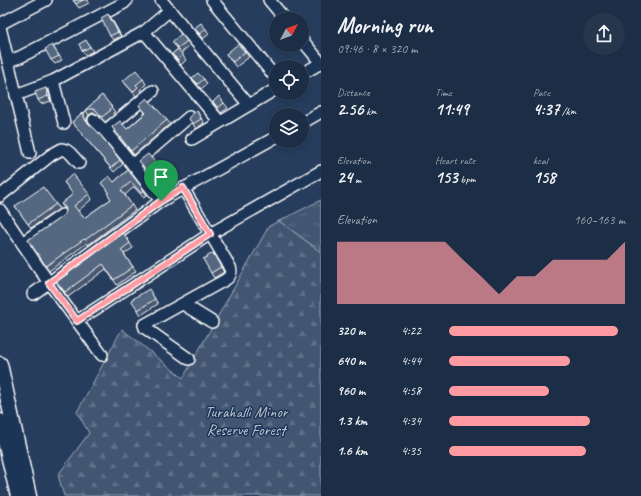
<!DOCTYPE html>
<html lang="en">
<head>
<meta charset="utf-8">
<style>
  :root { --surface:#1c2e46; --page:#25364d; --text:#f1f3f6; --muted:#a0a8b3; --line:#3a4a5f; --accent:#ff9aa2 }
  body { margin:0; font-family:Caveat,sans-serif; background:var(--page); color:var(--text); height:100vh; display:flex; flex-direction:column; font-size:15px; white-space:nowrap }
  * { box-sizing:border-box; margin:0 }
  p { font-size:13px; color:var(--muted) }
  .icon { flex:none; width:22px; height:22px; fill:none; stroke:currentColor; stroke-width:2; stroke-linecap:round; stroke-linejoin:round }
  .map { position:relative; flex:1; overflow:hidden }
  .side { display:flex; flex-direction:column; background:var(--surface); width:320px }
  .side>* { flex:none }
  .needle { width:26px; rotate:49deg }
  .controls { position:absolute; left:269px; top:12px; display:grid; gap:8px }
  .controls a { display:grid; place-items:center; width:40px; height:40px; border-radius:50%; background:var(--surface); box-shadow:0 2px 6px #0003,0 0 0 1px var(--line); font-size:20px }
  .pin { position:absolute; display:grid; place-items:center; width:34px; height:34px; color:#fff; margin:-41px -17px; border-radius:50% 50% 50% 0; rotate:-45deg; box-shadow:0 0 4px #0007 }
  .pin .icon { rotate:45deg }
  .round { display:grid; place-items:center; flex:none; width:42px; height:42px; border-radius:21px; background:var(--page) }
  .overview { display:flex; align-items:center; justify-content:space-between; height:68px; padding:0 16px }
  h1 { font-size:22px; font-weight:700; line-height:30px }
  .stats { display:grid; grid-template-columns:repeat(3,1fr); gap:6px; height:68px; padding:4px 16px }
  .stats div { display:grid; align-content:center }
  .stats b { font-size:17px; font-weight:700 }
  .stats small { font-size:11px; font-weight:400 }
  .stats p { font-size:11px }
  .chart { height:112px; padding:8px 16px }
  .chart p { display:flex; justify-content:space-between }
  .chart svg { width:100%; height:72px; margin-top:4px; fill:var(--accent); opacity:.7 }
  ul { padding:0 16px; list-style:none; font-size:13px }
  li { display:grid; grid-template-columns:64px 48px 1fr; align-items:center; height:30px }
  li i { height:10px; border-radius:5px; background:var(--accent) }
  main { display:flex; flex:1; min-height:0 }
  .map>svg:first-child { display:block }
  .grass { fill:url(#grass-tufts); stroke:#a0aab8 }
  .forest { fill:url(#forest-firs); stroke:#a0aab8 }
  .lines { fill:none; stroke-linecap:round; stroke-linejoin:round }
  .minor-casing { stroke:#fff; stroke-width:14 }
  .major-casing { stroke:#fff; stroke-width:17 }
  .minor { stroke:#1d3557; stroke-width:11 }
  .major { stroke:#1d3557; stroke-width:14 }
  .wall { fill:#49596f; stroke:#fff }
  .shaded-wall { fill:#3c485a; stroke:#fff }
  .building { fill:#556781; stroke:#fff }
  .route-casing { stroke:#fff; stroke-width:8 }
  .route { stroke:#ff9aa2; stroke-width:5 }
  .labels { text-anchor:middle; stroke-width:3; stroke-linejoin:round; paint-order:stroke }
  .park-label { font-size:16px; fill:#bdc4ce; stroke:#1d3557 }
</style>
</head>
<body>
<main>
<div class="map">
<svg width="321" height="496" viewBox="0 0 321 496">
  <defs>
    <pattern id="grass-tufts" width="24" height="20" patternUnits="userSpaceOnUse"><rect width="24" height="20" fill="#425672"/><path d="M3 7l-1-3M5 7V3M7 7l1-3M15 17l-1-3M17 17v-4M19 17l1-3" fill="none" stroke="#5e6f87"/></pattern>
    <pattern id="forest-firs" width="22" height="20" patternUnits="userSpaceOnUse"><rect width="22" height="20" fill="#425672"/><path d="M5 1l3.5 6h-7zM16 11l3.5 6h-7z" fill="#5e6f87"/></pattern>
  </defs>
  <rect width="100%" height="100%" fill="#263d5e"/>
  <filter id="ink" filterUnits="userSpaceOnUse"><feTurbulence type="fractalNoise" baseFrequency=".025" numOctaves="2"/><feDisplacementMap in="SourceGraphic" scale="8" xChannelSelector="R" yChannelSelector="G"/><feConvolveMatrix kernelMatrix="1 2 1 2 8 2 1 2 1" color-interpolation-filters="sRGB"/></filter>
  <g filter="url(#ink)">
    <!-- grass -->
    <path class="grass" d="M321,200V252L279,221Z"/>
    <!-- forest -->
    <path class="forest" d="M279,221L321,252V496H64L58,475L89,433L77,412L122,329L183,378L269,226Z"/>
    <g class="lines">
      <!-- minor casing -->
      <g class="minor-casing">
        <g id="minor">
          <path d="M161,0L249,105"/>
          <path d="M212,0L276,78"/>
          <path d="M269,0L285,19"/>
          <path d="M0,24L46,0"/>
          <path d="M0,27L30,153"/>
          <path d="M144,32L220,122"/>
          <path d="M302,40L321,63"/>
          <path d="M8,61L20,57L124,3L127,0"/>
          <path d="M302,74L321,63"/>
          <path d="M53,81L64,123"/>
          <path d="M16,95L53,81L144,32L170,10"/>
          <path d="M94,120L105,131"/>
          <path d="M302,123L321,112"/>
          <path d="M192,139L276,89"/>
          <path d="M133,165L105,131L153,91"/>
          <path d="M183,188L230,267C232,273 231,276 225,280L144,325L145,328L189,359"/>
          <path d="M0,196L51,155L62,149L66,150L70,153L79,163"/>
          <path d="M161,201L276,137"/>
          <path d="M0,210L49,283L102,355"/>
          <path d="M22,243L62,215"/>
          <path d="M33,294L161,201L133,165L189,117"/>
          <path d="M183,304L212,322"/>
          <path d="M77,321L210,234L321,171"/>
        </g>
      </g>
      <!-- major casing -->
      <g class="major-casing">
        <g id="major">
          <path d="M0,364L29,496"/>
          <path d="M0,421L18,496"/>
        </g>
      </g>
      <!-- minor -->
      <use href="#minor" class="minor"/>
      <!-- major -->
      <use href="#major" class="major"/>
    </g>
    <!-- wall -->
    <g class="wall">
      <path d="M73,0H88L89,3L79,8Z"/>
      <path d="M111,18L121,36L113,40L110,36Z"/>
      <path d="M194,28L206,29L209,34L203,39Z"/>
      <path d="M187,41L190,45L181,53L186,60L181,65L172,54L178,49L172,42Z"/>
      <path d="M52,45L62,60L55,64L51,60Z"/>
      <path d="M89,45L93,51L86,55L82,51Z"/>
      <path d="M245,52L249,57L236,67L226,54Z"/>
      <path d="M192,78L204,79L207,84L201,89Z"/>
      <path d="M143,79L146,84L140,90L141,92L136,96L123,81Z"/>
      <path d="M46,88L49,93L51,101L41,104L38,100Z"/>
      <path d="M102,95L115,112L113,113L114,115L105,122L99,115L95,113H92L89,115L87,118V121L123,164L114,172L72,122Z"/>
      <path d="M213,102L224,103L228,108L221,113Z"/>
      <path d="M139,105L167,120L170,124L134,155L112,127L127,129L145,113Z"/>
      <path d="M197,111L204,123L196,129L193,124Z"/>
      <path d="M143,166L161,169L164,174L155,182Z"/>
      <path d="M128,170L147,195L144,198L134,187L125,195L135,210L88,245L87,243L49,271L28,240L63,216L65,214V209L61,204L73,194L64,182L89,194L92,199L78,211L84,218L111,199L109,192L101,183L114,182Z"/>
      <path d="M56,204L59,209L31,228L15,206Z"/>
      <path d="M122,231L133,248L124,254L136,271L117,285L106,269L68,297L55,280Z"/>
      <path d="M216,257L224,272L214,278L211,273Z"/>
      <path d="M152,294L158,304L141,315L138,310Z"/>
    </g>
    <!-- shaded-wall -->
    <g class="shaded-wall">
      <path d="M108,14L111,18L121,36L118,32Z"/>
      <path d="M46,88L49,93L51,101L48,96Z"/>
      <path d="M86,111L89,115L87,118V121L89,125L84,117V113Z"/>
      <path d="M213,253L216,257L224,272L221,267Z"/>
    </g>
    <!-- building -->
    <g class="building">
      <path d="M73,0H83L76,4Z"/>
      <path d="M108,14L118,32L110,36L101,18Z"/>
      <path d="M201,23L206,29L200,34L194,28Z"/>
      <path d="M181,34L187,41L178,48L172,42Z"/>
      <path d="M86,40L90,47L82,51L79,44Z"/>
      <path d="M238,44L245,52L233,62L226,54Z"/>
      <path d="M52,45L59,56L51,60L45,49Z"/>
      <path d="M178,49L183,55L178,60L172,54Z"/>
      <path d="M136,70L143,79L136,85L138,87L133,92L123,81Z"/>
      <path d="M198,73L204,79L198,84L192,78Z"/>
      <path d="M46,88L48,96L38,100L35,92Z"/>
      <path d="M102,95L112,107L110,109L111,110L102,117L96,110L92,109H89L86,111L84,113V117L86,121L97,131L120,160L111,168L72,122Z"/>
      <path d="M219,96L224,103L218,108L213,102Z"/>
      <path d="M147,98L167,120L131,151L112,127L120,121L127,129L146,113L139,105Z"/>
      <path d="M197,111L201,119L193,124L189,119L193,113Z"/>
      <path d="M148,154L161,169L152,177L139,161Z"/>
      <path d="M128,170L144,190L141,193L131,182L121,190L132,205L85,240L84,239L46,266L28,240L63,216L65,214L66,210L65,207L61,204L73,194L64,182L73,174L89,194L74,206L84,218L111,199L107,193L109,192L101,183L109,176L114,182Z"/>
      <path d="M43,187L56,204L28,224L15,206Z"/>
      <path d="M122,231L130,243L121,250L133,267L114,280L103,264L65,292L55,280Z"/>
      <path d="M213,253L221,267L211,273L203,259Z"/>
      <path d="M149,289L155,299L138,310L131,300Z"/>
    </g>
  </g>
  <g class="lines" filter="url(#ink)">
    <!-- route casing -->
    <g class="route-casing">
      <path id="route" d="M183,188L210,234L77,321L49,283L161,201Z"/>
    </g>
    <!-- route -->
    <use href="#route" class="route"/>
  </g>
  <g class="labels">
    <!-- park labels -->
    <g class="park-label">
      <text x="246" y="417">Turahalli Minor<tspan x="246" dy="18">Reserve Forest</tspan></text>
    </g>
  </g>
</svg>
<div class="controls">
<a><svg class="needle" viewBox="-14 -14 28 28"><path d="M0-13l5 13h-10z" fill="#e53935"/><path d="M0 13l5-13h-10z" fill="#a0a8b3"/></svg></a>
<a><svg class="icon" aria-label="locate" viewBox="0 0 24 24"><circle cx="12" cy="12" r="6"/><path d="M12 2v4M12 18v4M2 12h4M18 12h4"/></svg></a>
<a><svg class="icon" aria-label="layers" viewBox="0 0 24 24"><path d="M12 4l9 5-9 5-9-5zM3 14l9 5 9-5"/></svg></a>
</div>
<div class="pin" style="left:161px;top:201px;background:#1e9e55"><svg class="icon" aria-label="arrive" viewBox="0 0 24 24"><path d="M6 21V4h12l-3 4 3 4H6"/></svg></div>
</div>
<section class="side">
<div class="overview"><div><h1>Morning run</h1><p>09:46 · 8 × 320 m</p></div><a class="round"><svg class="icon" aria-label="share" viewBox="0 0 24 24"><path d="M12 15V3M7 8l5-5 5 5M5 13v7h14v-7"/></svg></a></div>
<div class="stats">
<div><p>Distance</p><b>2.56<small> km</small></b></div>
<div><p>Time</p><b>11:49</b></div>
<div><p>Pace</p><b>4:37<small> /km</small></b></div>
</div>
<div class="stats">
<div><p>Elevation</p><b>24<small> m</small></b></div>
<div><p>Heart rate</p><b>153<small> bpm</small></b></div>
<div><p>kcal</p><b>158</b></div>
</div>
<div class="chart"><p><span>Elevation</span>160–163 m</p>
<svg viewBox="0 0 160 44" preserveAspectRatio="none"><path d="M0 44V6L10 6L20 6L30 6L40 6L50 6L60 6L70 17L80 27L90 38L100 27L110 27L120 17L130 17L140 17L150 17L160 6V44z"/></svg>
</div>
<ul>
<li><b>320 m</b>4:22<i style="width:96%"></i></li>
<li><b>640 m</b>4:44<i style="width:69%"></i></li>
<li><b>960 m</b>4:58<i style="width:57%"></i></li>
<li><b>1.3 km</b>4:34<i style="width:80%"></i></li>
<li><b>1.6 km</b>4:35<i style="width:78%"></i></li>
</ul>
</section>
</main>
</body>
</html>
